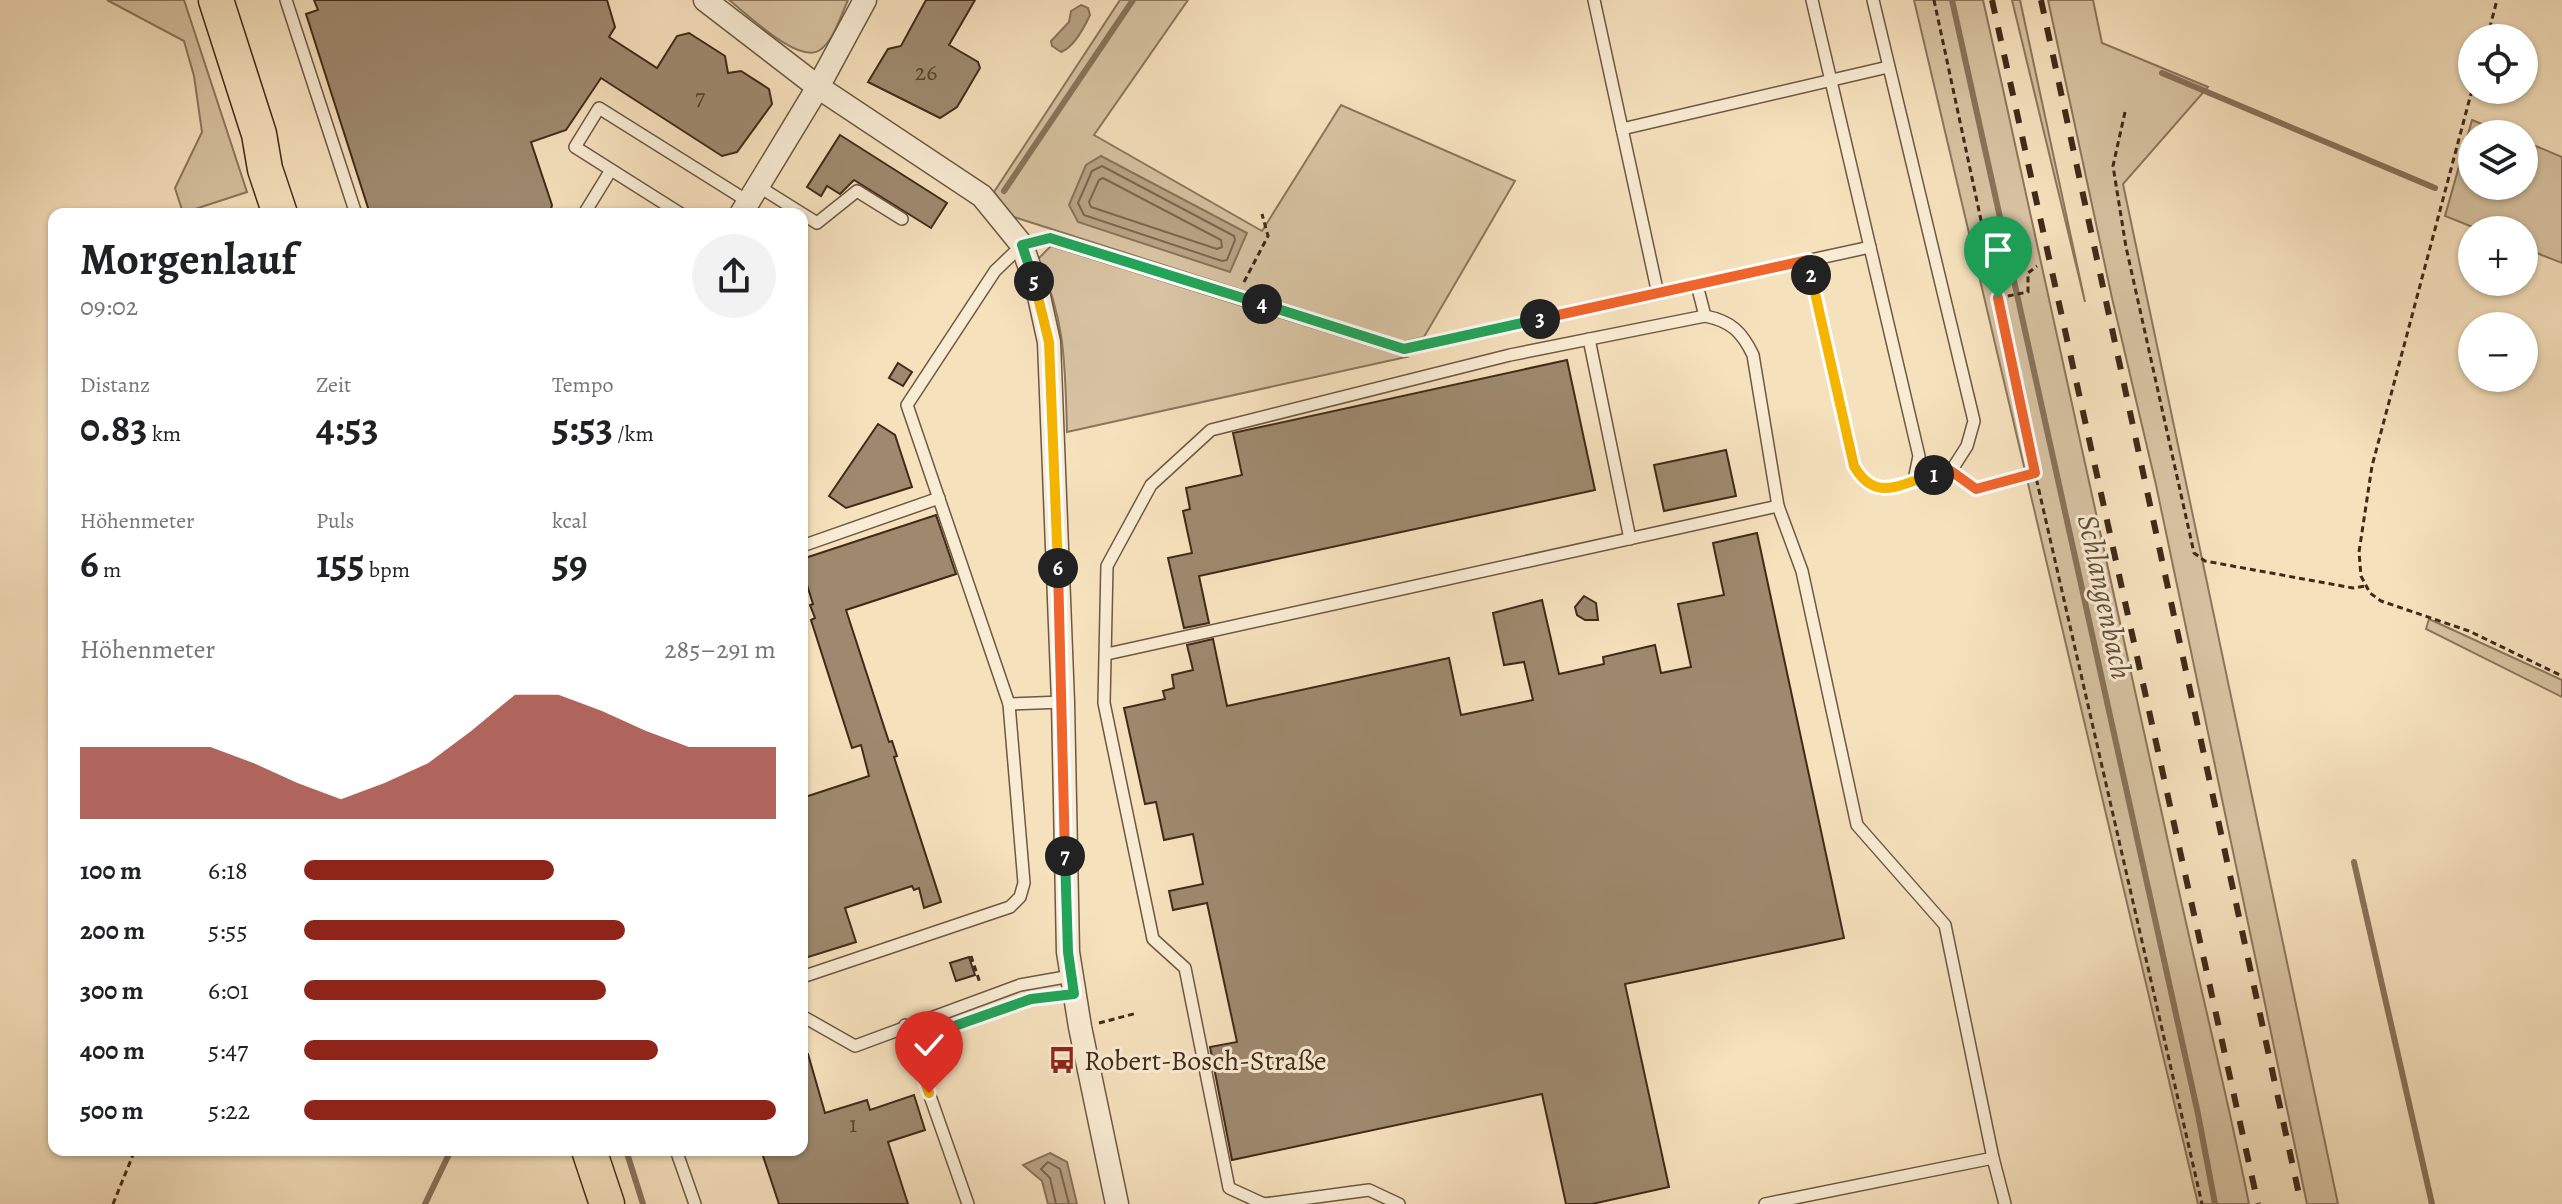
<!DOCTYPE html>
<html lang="de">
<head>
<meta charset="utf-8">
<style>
  :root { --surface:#fff; --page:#f2f2f2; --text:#202124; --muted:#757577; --accent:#8f2418 }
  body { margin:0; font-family:Alegreya,serif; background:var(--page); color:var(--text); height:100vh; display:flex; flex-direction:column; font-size:30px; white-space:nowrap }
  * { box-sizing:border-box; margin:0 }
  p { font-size:26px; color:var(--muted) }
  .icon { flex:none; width:44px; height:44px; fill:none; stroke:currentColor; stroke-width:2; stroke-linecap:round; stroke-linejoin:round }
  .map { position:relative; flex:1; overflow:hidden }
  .details { position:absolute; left:48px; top:208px; width:760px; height:948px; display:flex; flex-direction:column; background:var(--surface); border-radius:16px; box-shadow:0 2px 6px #0004 }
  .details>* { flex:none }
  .controls { position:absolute; left:2458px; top:24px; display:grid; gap:16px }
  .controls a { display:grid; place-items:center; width:80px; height:80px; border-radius:50%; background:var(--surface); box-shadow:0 2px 6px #0004; font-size:40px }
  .pin { position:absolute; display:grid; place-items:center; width:68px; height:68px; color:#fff; margin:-82px -34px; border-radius:50% 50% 50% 0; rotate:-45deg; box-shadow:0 0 8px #0007 }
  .pin .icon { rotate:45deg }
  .km { position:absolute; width:40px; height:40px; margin:-20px; border-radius:50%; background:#222; color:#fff; font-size:22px; line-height:40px; text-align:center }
  .round { display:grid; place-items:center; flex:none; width:84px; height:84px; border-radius:42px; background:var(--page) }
  .summary { display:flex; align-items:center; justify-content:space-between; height:136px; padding:0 32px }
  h1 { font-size:44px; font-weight:700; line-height:60px }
  .metrics { display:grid; grid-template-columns:repeat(3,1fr); gap:12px; height:136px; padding:8px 32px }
  .metrics div { display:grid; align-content:center }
  .metrics b { font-size:40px; font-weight:700 }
  .metrics small { font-size:22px; font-weight:400 }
  .metrics p { font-size:22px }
  .chart { height:224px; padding:16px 32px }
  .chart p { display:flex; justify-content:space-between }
  .chart svg { width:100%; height:144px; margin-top:8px; fill:var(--accent); opacity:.7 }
  ul { padding:0 32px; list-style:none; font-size:26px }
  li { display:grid; grid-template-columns:128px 96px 1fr; align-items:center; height:60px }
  li i { height:20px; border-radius:10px; background:var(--accent) }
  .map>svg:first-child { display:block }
  .green { fill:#d7c2a1; stroke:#8b765d; stroke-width:2 }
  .water { fill:#b8a385; stroke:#88735a; stroke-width:2 }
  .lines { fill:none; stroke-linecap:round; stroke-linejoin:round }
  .shore { stroke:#7c664f; stroke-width:2 }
  .stream { stroke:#88735a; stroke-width:6 }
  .building { fill:#9e896e; stroke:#3f2a19; stroke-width:2 }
  .service-casing { stroke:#6d5842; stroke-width:14 }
  .minor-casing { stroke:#6d5842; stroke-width:25 }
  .primary-casing { stroke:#3f2a19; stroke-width:37 }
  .path { stroke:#3f2a19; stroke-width:3; stroke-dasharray:6 4; stroke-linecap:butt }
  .service { stroke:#f9ecd4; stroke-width:11 }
  .minor { stroke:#f9ecd4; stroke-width:22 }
  .primary { stroke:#f6e1bd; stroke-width:34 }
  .rail { stroke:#3f2a19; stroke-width:6; stroke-dasharray:14 14; stroke-linecap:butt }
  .split-1-casing { stroke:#fff; stroke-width:16 }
  .split-2-casing { stroke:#fff; stroke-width:16 }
  .split-3-casing { stroke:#fff; stroke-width:16 }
  .split-4-casing { stroke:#fff; stroke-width:16 }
  .split-5-casing { stroke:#fff; stroke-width:16 }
  .split-6-casing { stroke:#fff; stroke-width:16 }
  .split-7-casing { stroke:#fff; stroke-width:16 }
  .split-8-casing { stroke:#fff; stroke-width:16 }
  .split-9-casing { stroke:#fff; stroke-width:16 }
  .split-1 { stroke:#f0652b; stroke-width:10 }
  .split-2 { stroke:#f5b400; stroke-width:10 }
  .split-3 { stroke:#f0652b; stroke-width:10 }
  .split-4 { stroke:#22a559; stroke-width:10 }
  .split-5 { stroke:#22a559; stroke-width:10 }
  .split-6 { stroke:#f5b400; stroke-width:10 }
  .split-7 { stroke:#f0652b; stroke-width:10 }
  .split-8 { stroke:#22a559; stroke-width:10 }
  .split-9 { stroke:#f5b400; stroke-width:10 }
  .labels { text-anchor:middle; stroke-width:6; stroke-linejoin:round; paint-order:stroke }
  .number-label { font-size:24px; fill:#57422e }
  .poi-label { font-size:28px; fill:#3f2a19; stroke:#f9ecd4; text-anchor:start }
  .water-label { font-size:30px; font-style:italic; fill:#634e39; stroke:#f9ecd4 }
</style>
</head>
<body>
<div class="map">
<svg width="2562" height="1204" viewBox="0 0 2562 1204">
  <rect width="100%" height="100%" fill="#f6e1bd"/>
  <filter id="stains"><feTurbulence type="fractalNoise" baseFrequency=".0025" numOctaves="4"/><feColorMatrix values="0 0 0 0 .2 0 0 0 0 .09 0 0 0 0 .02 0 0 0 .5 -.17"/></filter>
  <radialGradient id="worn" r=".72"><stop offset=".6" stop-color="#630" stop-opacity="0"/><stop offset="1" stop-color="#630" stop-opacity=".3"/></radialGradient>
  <!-- green -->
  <g class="green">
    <path d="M107,0H184L247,192L183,213L175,188L202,132L194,76L184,41Z"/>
    <path d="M729,0H848C841,15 834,40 820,50C799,65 747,14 729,0Z"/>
    <path d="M1120,0H1188L1094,135L1262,231L1341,105L1515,181L1424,337L1403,342L1011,216L994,192Z"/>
    <path d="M1914,0H1983C2049,292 2110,585 2176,878C2200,987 2227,1094 2249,1204H2198Z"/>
    <path d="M2012,0H2020L2085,302Z"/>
    <path d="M2048,0H2093L2102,43L2208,87L2123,184L2338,1204H2307L2156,485L2112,298Z"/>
    <path d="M2472,120L2506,134H2472V186H2524V141L2562,157V263L2524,248V230H2480L2445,216Z"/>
    <path d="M1051,246L1406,357L1067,432C1065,365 1066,322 1038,259Z"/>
    <path d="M2429,619L2562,680V697L2426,629Z"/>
  </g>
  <!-- water -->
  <g class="water">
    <path d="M1081,5L1088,8L1090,15C1084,28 1074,47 1061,52L1052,46L1051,41L1069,22L1071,11Z"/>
    <path d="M1101,156L1247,233L1230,272L1078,222L1069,205L1086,165Z"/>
    <path d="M1050,1153L1067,1162L1077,1204H1048L1042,1181L1023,1165Z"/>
  </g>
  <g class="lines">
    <!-- shore -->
    <g class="shore">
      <path d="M1102,166L1234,236L1235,240L1227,260L1222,261L1084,215L1078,203L1092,171Z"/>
      <path d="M1103,178L1221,240L1222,247L1217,249L1091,207L1089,202L1099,180Z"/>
      <path d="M1056,1204L1050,1178L1041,1169L1048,1162L1060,1169L1069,1204"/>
    </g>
    <!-- stream -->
    <g class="stream">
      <path d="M1952,0L2198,1114L2215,1204"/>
      <path d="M2162,73L2435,188"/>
      <path d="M1004,191L1133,0"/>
      <path d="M2354,862L2432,1204"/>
      <path d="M626,1150L643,1204"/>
      <path d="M425,1204L451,1150"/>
    </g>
  </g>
  <!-- building -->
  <g class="building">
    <path d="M314,0H607L615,27L609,37L657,68L677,36L689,33L725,56L728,73L741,71L769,89L772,104L737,152L722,156L601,78L566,130L531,142L552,205L550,214H370L306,14L318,10Z"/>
    <path d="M926,0H975L949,45L978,62L980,68L957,107L940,118L868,82L888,49L901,46Z"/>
    <path d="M840,135L947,203L931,228L854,180L840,194L827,186L821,196L807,187Z"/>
    <path d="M1567,360L1595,490L1199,576L1209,623L1184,628L1168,558L1192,553L1183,511L1190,509L1186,488L1242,475L1233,433Z"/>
    <path d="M898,363L912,372L903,386L889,378Z"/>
    <path d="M878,424L895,435L912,487L846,508L829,496Z"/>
    <path d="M1726,450L1736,496L1664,511L1654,465Z"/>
    <path d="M936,515L956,574L846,610L889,742L892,741L897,756L894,757L941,902L924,908L919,888L914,890L912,886L845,908L856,942L802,959V798L869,776L861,745L852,748L811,620L815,618L810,605L813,604L802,569V559Z"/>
    <path d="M1757,533L1844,938L1625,984L1669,1187L1592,1204H1566L1542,1094L1232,1160L1210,1047L1237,1042L1207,903L1173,910L1169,891L1203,884L1193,834L1164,840L1156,802L1145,804L1124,708L1165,699L1163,691L1174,688L1172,675L1193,670L1187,645L1213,639L1227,706L1449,658L1461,715L1533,700L1524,662L1504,665L1493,613L1542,600L1559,674L1604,664L1603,657L1655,645L1661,673L1691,667L1678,604L1724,595L1713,543Z"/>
    <path d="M1584,596L1596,603L1598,620H1585L1577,615L1575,607Z"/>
    <path d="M969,957L975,975L956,981L950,963Z"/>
    <path d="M802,1054H808L825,1113L867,1100L870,1110L914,1095L925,1130L888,1142L908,1204H779L761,1150H802Z"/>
  </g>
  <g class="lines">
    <!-- service casing -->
    <g class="service-casing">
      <g id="service">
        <path d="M286,0L356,214"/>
        <path d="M1594,0L1658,294"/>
        <path d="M1812,0L1919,456L1914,480"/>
        <path d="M1622,129L1888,67"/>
        <path d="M758,186L817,223L857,191L902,219"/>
        <path d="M584,214L611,170"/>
        <path d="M681,214L575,147L599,108L749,202"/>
        <path d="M1808,260L1854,466C1862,480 1867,486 1883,489L1951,471L1967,446L1974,421L1873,0"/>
        <path d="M1697,285L1705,316"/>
        <path d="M1589,339L1630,539"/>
        <path d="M802,546L939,498"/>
        <path d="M1107,654L1778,506"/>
        <path d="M1009,704L1063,702"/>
        <path d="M802,977L1010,907L1020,897L1024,883L1009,704L907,405L995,271L1022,245L1050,238L1404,349L1870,247"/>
        <path d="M802,1016L855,1046L1020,985L1071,976"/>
        <path d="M905,1025L968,1204"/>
        <path d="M911,1042L1031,999L1074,994"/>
        <path d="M676,1150L695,1204"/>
        <path d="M1399,1204L1369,1190L1264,1204L1229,1188L1185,968L1153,939L1104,703L1107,566L1151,485L1211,430L1510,355L1705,316C1731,321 1742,332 1753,355L1778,506L1802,571L1857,825L1945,925L1993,1158"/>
        <path d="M1765,1204L1993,1158L2005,1204"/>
      </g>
    </g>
    <!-- minor casing -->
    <g class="minor-casing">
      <g id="minor">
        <path d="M705,0L818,87L982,196L1022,245L1038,292L1049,342L1063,702L1068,952L1080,1027L1117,1204"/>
        <path d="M741,214L818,87L865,0"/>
      </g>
    </g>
    <!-- primary casing -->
    <g class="primary-casing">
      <g id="primary">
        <path d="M216,0L259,134L265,169L280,214"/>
        <path d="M589,1150L607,1204"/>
      </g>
    </g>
    <!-- path -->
    <g class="path">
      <path d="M1934,0L2035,473L2202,1204"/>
      <path d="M2487,38L2497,0"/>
      <path d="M2472,90L2372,466L2359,552L2361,576L2370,593L2381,601L2469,631L2562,676"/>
      <path d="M2125,112L2113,166L2126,247L2194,553L2205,561L2353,588L2365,586"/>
      <path d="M1244,282L1268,236L1262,214"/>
      <path d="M1998,298L2028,292V273L2037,266"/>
      <path d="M1964,480L1976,489L2035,473"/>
      <path d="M971,956L980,983"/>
      <path d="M1099,1023L1137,1013"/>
      <path d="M113,1204L135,1150"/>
    </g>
    <!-- service -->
    <use href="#service" class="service"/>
    <!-- minor -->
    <use href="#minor" class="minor"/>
    <!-- primary -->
    <use href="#primary" class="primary"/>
    <!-- rail -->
    <g class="rail">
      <path d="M1992,0L2258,1204"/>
      <path d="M2041,0L2301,1204"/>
    </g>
  </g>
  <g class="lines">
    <!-- split-1 casing -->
    <g class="split-1-casing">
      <path id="split-1" d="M1934,475L1951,471L1976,489L2035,473L1998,298"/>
    </g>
    <!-- split-2 casing -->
    <g class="split-2-casing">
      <path id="split-2" d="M1811,275L1854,466C1876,504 1900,483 1934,475"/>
    </g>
    <!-- split-3 casing -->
    <g class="split-3-casing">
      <path id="split-3" d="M1540,319L1808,260L1811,275"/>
    </g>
    <!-- split-4 casing -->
    <g class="split-4-casing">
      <path id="split-4" d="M1262,304L1404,349L1540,319"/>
    </g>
    <!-- split-5 casing -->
    <g class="split-5-casing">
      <path id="split-5" d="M1034,281L1022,245L1050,238L1262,304"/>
    </g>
    <!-- split-6 casing -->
    <g class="split-6-casing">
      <path id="split-6" d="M1034,281L1049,342L1058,568"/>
    </g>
    <!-- split-7 casing -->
    <g class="split-7-casing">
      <path id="split-7" d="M1058,568L1065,856"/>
    </g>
    <!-- split-8 casing -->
    <g class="split-8-casing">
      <path id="split-8" d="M929,1035L1031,999L1074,994L1068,952L1065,856"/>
    </g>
    <!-- split-9 casing -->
    <g class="split-9-casing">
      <path id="split-9" d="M929,1093L911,1042L929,1035"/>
    </g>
    <!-- split-1 -->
    <use href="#split-1" class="split-1"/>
    <!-- split-2 -->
    <use href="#split-2" class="split-2"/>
    <!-- split-3 -->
    <use href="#split-3" class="split-3"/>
    <!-- split-4 -->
    <use href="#split-4" class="split-4"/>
    <!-- split-5 -->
    <use href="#split-5" class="split-5"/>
    <!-- split-6 -->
    <use href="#split-6" class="split-6"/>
    <!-- split-7 -->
    <use href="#split-7" class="split-7"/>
    <!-- split-8 -->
    <use href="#split-8" class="split-8"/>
    <!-- split-9 -->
    <use href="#split-9" class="split-9"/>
  </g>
  <!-- icons -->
  <defs>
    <g id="bus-bare" transform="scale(2.16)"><path d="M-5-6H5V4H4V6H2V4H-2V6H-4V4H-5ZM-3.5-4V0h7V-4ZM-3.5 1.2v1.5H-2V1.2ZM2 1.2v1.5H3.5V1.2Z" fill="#8f2418" stroke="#f9ecd4" stroke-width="2.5" paint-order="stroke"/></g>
  </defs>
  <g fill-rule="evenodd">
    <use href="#bus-bare" x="1062" y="1060"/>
  </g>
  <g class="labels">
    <!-- number labels -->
    <g class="number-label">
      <text x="926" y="80">26</text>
      <text x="700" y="105">7</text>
      <text x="853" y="1132">1</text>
    </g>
    <!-- poi labels -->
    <g class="poi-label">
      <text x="1084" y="1070">Robert-Bosch-Straße</text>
    </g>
    <!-- water labels -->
    <g class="water-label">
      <text transform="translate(2105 597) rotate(78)" y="10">Schlangenbach</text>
    </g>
  </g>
  <rect width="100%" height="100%" filter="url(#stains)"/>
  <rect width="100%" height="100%" fill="url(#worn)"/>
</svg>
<div class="controls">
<a><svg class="icon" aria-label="locate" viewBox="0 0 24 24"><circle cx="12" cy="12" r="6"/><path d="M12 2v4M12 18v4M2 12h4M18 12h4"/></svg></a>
<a><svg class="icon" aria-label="layers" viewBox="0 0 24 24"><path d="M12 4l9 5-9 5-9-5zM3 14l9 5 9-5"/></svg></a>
<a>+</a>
<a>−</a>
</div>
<div class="pin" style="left:1998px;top:298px;background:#1e9e55"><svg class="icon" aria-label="arrive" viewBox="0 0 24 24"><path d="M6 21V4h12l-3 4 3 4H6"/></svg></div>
<div class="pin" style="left:929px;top:1093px;background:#d93025"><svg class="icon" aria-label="check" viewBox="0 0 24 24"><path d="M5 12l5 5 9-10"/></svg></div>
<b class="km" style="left:1934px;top:475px">1</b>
<b class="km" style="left:1811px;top:275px">2</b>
<b class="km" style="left:1540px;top:319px">3</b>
<b class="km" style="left:1262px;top:304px">4</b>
<b class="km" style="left:1034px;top:281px">5</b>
<b class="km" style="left:1058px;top:568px">6</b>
<b class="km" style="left:1065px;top:856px">7</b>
<section class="details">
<div class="summary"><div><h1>Morgenlauf</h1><p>09:02</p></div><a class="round"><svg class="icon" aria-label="share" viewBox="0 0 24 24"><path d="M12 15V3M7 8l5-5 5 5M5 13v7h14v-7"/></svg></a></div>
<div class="metrics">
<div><p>Distanz</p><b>0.83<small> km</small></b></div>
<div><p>Zeit</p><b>4:53</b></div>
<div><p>Tempo</p><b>5:53<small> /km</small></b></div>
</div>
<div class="metrics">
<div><p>Höhenmeter</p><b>6<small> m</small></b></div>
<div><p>Puls</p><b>155<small> bpm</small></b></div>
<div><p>kcal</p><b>59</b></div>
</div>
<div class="chart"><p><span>Höhenmeter</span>285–291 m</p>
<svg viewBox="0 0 160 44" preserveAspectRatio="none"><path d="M0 44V22L10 22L20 22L30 22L40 27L50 33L60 38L70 33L80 27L90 17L100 6L110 6L120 11L130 17L140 22L150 22L160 22V44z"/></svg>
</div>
<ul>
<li><b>100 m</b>6:18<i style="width:53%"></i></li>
<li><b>200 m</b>5:55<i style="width:68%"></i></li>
<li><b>300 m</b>6:01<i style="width:64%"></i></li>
<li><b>400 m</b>5:47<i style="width:75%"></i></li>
<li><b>500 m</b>5:22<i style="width:100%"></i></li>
</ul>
</section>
</div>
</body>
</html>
